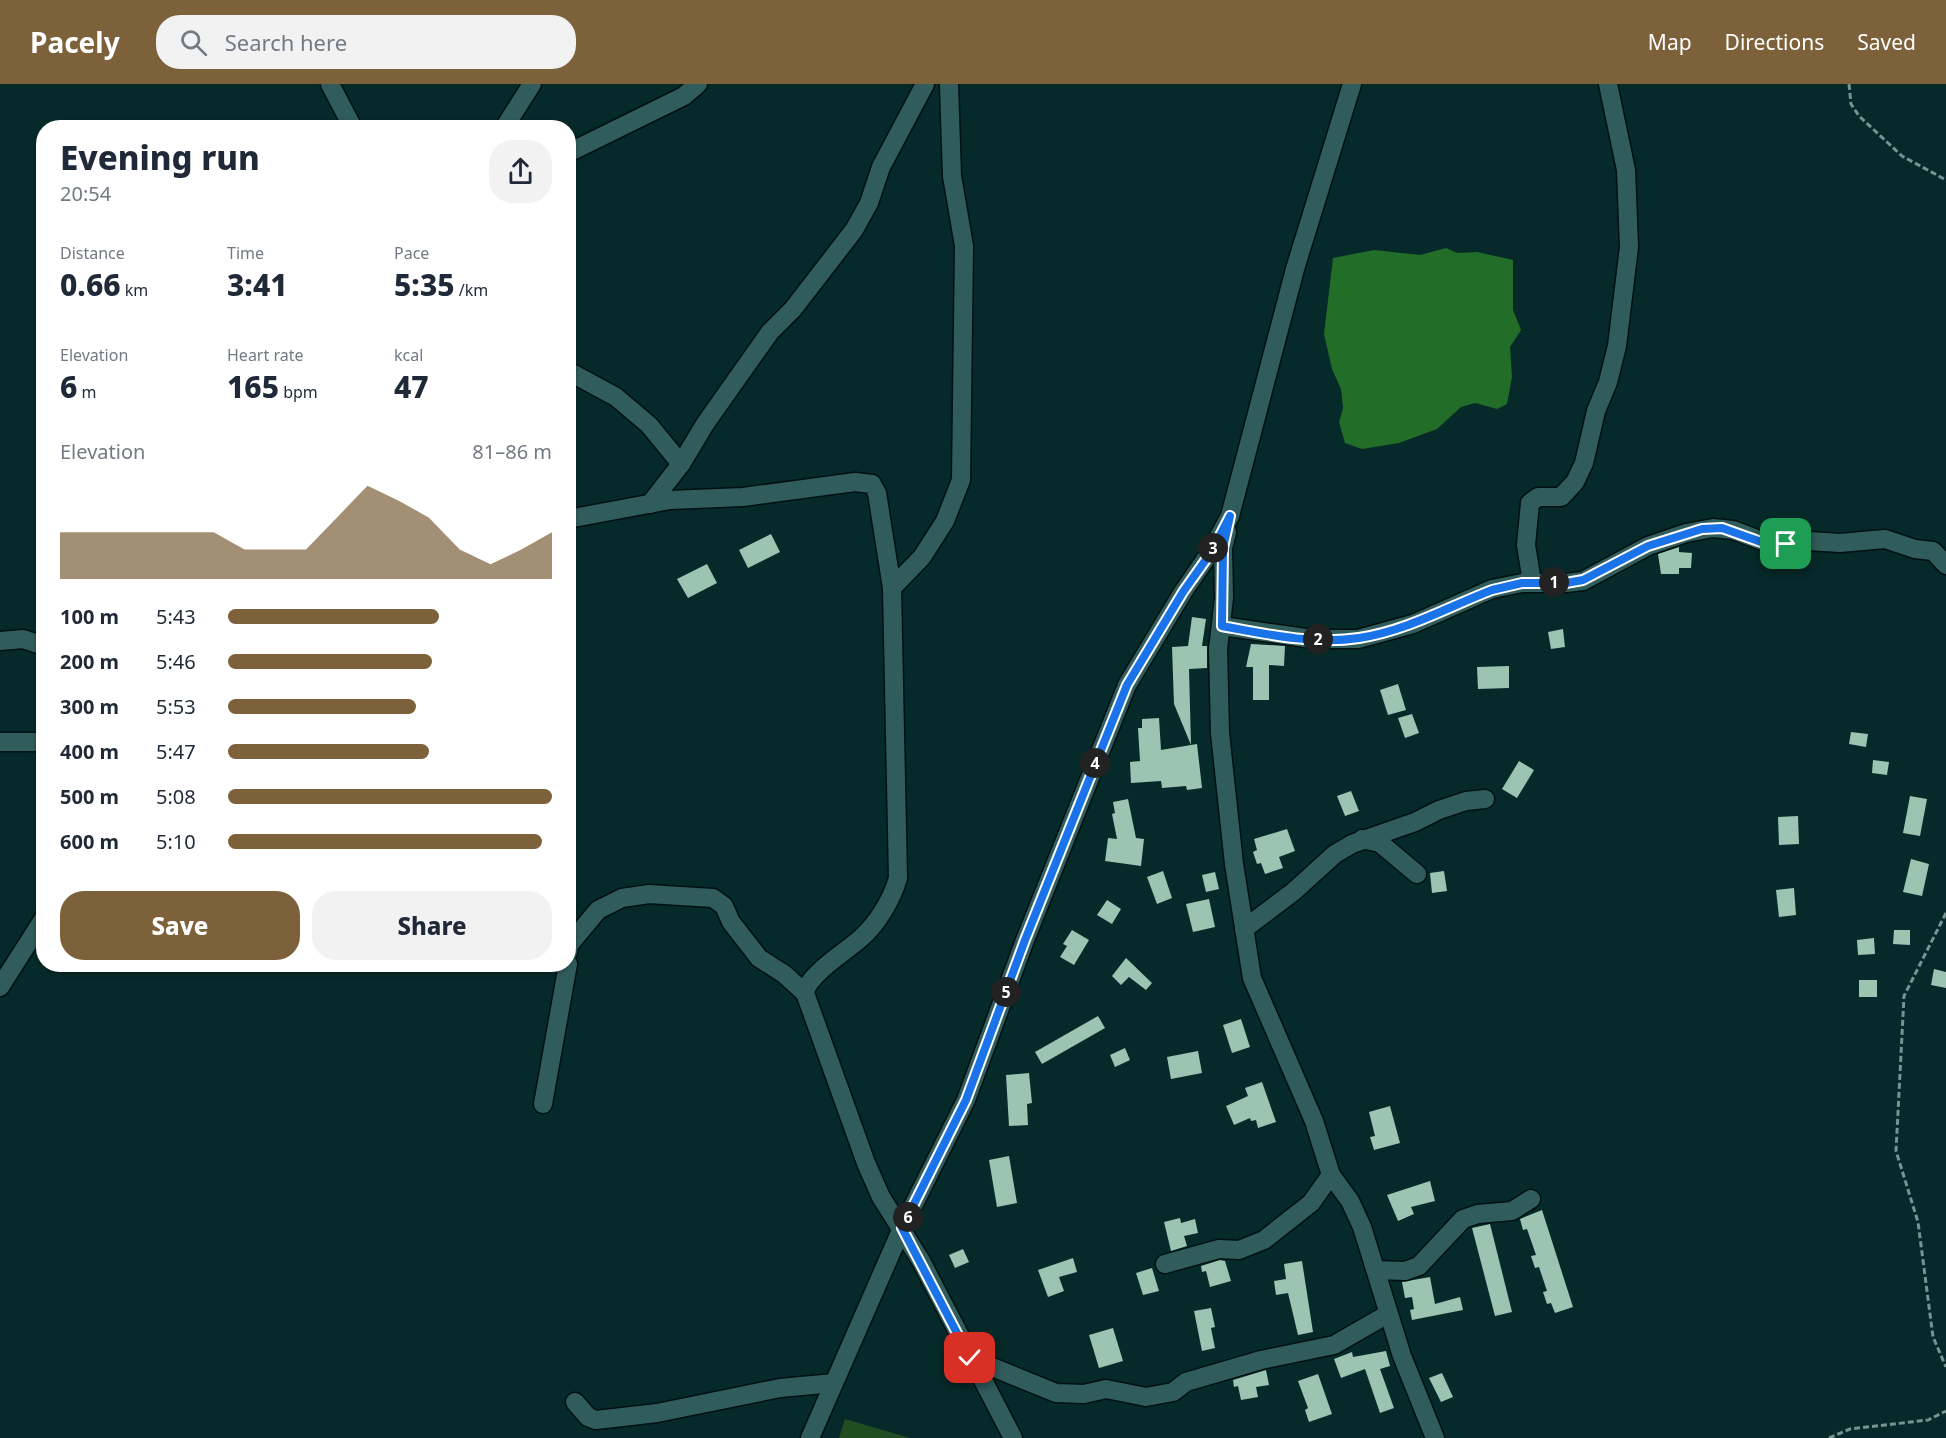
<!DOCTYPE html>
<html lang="en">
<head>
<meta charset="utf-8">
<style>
  :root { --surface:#fff; --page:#f2f2f3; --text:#1f2937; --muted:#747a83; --accent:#7d613a }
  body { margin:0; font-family:"Noto Sans",sans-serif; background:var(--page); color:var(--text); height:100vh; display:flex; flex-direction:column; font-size:22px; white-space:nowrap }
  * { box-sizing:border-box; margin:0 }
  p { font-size:20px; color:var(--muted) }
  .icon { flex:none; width:33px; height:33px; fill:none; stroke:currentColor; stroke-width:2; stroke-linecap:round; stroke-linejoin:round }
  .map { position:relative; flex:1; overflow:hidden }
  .details { position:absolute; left:36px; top:36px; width:540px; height:852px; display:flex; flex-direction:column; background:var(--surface); border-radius:24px; box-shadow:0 2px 4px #0004 }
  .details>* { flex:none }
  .pin { position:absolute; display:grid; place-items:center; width:51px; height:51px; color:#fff; margin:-26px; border-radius:12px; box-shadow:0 3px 9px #0006 }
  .km { position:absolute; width:30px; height:30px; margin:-15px; border-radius:50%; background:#222; color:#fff; font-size:16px; line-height:30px; text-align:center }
  .round { display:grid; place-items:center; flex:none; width:63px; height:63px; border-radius:24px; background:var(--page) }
  .headline { display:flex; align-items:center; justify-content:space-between; height:102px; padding:0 24px }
  h1 { font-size:33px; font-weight:800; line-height:45px }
  .stats { display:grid; grid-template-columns:repeat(3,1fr); gap:9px; height:102px; padding:6px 24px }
  .stats div { display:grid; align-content:center }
  .stats b { font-size:30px; font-weight:800 }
  .stats small { font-size:16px; font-weight:400 }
  .stats p { font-size:16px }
  .chart { height:168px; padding:12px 24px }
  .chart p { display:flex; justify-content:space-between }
  .chart svg { width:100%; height:108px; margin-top:6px; fill:var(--accent); opacity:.7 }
  .primary-button { display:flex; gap:12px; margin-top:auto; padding:12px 24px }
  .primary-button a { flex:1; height:69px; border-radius:24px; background:var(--accent); color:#fff; font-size:24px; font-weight:800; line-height:69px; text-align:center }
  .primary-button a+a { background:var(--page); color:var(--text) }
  ul { padding:0 24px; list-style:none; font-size:20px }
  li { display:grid; grid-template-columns:96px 72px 1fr; align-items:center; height:45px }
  li i { height:15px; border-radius:8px; background:var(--accent) }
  header { display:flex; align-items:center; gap:36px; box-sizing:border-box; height:84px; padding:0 30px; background:var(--accent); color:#fff }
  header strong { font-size:28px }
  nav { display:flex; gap:33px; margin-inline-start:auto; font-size:21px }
  .search { width:420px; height:54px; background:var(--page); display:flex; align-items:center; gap:15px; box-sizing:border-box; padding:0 21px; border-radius:24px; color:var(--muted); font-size:22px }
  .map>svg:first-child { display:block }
  .green { fill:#204e22 }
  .forest { fill:#226d27 }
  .building { fill:#9bc4b3 }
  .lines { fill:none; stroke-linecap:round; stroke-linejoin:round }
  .minor-casing { stroke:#011; stroke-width:21 }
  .path { stroke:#779493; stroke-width:3; stroke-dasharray:6 3; stroke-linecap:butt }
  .minor { stroke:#305c5b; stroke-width:18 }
  .route-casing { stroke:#fff; stroke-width:12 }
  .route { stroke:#1a73e8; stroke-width:8 }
</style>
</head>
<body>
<header>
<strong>Pacely</strong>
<div class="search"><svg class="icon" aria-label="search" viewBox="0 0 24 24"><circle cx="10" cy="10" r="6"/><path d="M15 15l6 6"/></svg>Search here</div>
<nav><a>Map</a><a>Directions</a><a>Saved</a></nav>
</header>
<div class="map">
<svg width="1946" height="1354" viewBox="0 0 1946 1354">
  <rect width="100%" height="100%" fill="#062a29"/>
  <!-- green -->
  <path class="green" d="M845,1335L910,1354H839Z"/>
  <!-- forest -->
  <path class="forest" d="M1446,164L1457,169L1477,168L1513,176V226L1521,246L1510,263L1512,293L1507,320L1497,325L1475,319L1461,323L1437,345L1399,359L1362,365L1345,359L1339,338L1343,324L1341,305L1332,285L1324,250L1333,174L1374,166L1420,171Z"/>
  <!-- building -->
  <g class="building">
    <path d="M771,450L780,468L748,484L739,466Z"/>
    <path d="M1679,463V468L1692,469L1691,484H1679V490H1661L1658,470Z"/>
    <path d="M707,480L717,499L688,514L677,495Z"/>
    <path d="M1192,533L1206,535L1202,562H1207V584L1189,585L1191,661L1174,620L1172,563L1188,562Z"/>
    <path d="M1563,545L1565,563L1551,565L1548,548Z"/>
    <path d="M1251,560L1285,562L1284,582L1269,581V616H1253V583H1246Z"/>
    <path d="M1509,582V604L1478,605L1477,583Z"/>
    <path d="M1398,600L1406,626L1388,631L1380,606Z"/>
    <path d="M1412,630L1419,649L1405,654L1398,634Z"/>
    <path d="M1159,634L1161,666L1197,660L1202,704L1187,706L1186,702L1162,704L1161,697L1131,699L1130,678L1140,677L1138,644H1142V635Z"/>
    <path d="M1851,648L1868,650L1866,663L1849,660Z"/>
    <path d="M1873,676L1889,678L1887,691L1872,689Z"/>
    <path d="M1519,677L1534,686L1517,714L1502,705Z"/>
    <path d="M1351,707L1359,727L1345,732L1337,712Z"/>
    <path d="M1910,712L1927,715L1920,752L1903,749Z"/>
    <path d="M1128,715L1136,754L1144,755L1141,782L1105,777L1108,754L1117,755L1112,730L1115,729L1113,718Z"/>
    <path d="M1798,732L1799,760L1779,761L1778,733Z"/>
    <path d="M1287,745L1295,767L1279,773L1283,784L1265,790L1261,779L1257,780L1253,768L1257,766L1254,755Z"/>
    <path d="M1911,775L1929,780L1922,812L1903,808Z"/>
    <path d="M1163,787L1172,814L1157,820L1147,793Z"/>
    <path d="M1444,787L1447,807L1432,809L1430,789Z"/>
    <path d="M1215,788L1219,805L1206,808L1202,791Z"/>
    <path d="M1794,804L1796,831L1779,833L1776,806Z"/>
    <path d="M1209,815L1215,843L1193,848L1186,820Z"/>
    <path d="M1107,816L1121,825L1112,840L1097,831Z"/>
    <path d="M1072,846L1089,856L1074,881L1060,873L1067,862L1063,860Z"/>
    <path d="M1894,846H1910V861L1893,860Z"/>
    <path d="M1874,854L1875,870L1858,871L1857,856Z"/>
    <path d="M1126,874L1152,899L1146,906L1129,893L1121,901L1112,892Z"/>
    <path d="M1934,885L1946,888V904L1931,901Z"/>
    <rect x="1859" y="896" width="18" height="17"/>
    <path d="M1098,932L1105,944L1042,980L1035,968Z"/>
    <path d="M1241,935L1250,963L1232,969L1223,941Z"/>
    <path d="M1125,964L1130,976L1115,983L1110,971Z"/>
    <path d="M1198,967L1202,989L1171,995L1167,973Z"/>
    <path d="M1029,989L1032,1019L1027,1020L1028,1041L1009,1042L1006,991Z"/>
    <path d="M1262,998L1276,1038L1258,1044L1256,1036L1251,1037L1250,1034L1234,1041L1226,1022L1248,1012L1245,1004Z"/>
    <path d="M1390,1022L1400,1059L1374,1066L1370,1053L1375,1052L1369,1028Z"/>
    <path d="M1009,1072L1017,1119L997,1123L989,1076Z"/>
    <path d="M1430,1097L1435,1117L1411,1123L1414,1130L1398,1137L1387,1111Z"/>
    <path d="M1542,1126L1573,1223L1555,1229L1551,1219L1547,1220L1543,1208L1547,1207L1539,1183L1535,1184L1531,1172L1536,1171L1527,1145L1523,1146L1520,1135Z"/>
    <path d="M1180,1134L1181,1139L1195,1135L1198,1149L1184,1152L1187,1162L1171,1167L1164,1138Z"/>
    <path d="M1490,1140L1512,1228L1495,1232L1472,1144Z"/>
    <path d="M963,1165L969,1178L955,1184L949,1171Z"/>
    <path d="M1073,1174L1077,1188L1059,1193L1064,1207L1048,1213L1038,1186Z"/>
    <path d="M1220,1176L1225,1177L1231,1197L1210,1203L1206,1187L1202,1188L1201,1182Z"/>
    <path d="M1302,1177L1313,1248L1298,1251L1288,1209L1276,1211L1274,1197L1286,1195L1284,1180Z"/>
    <path d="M1152,1184L1159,1207L1143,1211L1136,1189Z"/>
    <path d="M1430,1193L1435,1220L1460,1213L1463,1226L1412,1236L1410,1226L1414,1225L1412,1213L1405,1214L1402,1198Z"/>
    <path d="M1211,1224L1215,1243L1211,1244L1215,1264L1202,1267L1194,1227Z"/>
    <path d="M1113,1244L1123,1277L1099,1284L1089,1251Z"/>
    <path d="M1386,1267L1390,1282L1380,1285L1394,1324L1380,1329L1365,1285L1341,1294L1334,1275L1352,1268L1353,1273Z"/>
    <path d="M1266,1286L1269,1301L1256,1303L1258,1313L1241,1316L1238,1302L1234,1303L1233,1296Z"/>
    <path d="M1442,1289L1453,1313L1441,1318L1429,1294Z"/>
    <path d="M1318,1290L1332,1330L1309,1338L1305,1326L1308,1324L1298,1297Z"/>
  </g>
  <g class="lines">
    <!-- minor casing -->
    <g class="minor-casing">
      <g id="minor">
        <path d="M330,0L353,44"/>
        <path d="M504,44L532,0"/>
        <path d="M568,69L684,12L698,0"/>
        <path d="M568,287L616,313L649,341L681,380"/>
        <path d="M650,420L681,380L705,340L770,248L793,225L854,146L869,119L881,83L925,0"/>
        <path d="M568,435L670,416L743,413L855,398L872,400L877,409L892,504L898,794C892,815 878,839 861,854C847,867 807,891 805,909L866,1079L881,1113L921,1177L1013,1354"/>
        <path d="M1227,448L1223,464L1224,514L1218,565L1220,649L1234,780L1252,894L1314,1037L1331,1091L1350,1117L1362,1143L1402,1272L1435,1354"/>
        <path d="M1532,498L1526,461L1530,419L1538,413H1561L1575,398L1584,379L1596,327L1608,298L1617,262L1629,163L1626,86L1608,0"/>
        <path d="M892,504L922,473L945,437L961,396L964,162L952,92L949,0"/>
        <path d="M1222,542L1312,555H1358L1413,540L1492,505L1522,499H1566L1583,497L1648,462L1686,449L1713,444L1733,446L1770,460L1809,457L1840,459L1885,455L1915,465L1933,467L1946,481"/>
        <path d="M0,557L23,555L44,562"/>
        <path d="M0,658H44"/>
        <path d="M1362,755L1380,759L1417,790"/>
        <path d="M1244,845L1293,808L1335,770L1352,760L1415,738L1439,726L1466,717L1485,715"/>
        <path d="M568,868L569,861L598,826L622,814L649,810L713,814L724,822L731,838L759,874L784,890L805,909"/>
        <path d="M0,903L44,834"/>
        <path d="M543,1020L568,880"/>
        <path d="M1165,1180L1219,1165L1239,1166L1264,1156L1311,1119L1331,1091"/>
        <path d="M1376,1186L1405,1187L1419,1182L1463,1135L1478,1130L1512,1127L1531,1115"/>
        <path d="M970,1274L1056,1309L1084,1310L1106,1305L1146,1313L1173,1308L1186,1298L1261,1276L1334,1261L1388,1230"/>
        <path d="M575,1318L588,1333L596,1336L657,1329L780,1304L834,1299"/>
        <path d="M810,1354L902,1144L966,1016L1025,856L1127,601L1183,508L1211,467L1230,432L1295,185L1352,0"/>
      </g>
    </g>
    <!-- path -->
    <g class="path">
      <path d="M1849,0L1851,20L1859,32L1902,72L1946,96"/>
      <path d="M1946,829L1904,912L1896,1067L1918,1138L1933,1253L1946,1283"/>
      <path d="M1829,1354L1850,1345L1928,1336L1946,1327"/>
    </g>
    <!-- minor -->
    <use href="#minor" class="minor"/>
  </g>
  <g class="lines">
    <!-- route casing -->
    <g class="route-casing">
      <path id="route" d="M970,1274L902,1144L966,1016L1025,856L1127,601L1183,508L1212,467L1230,432L1223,464L1222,542C1265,550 1315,561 1359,554C1406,547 1448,523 1492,506L1522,499H1566L1583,496L1648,462L1702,445L1722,444L1764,459L1786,460"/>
    </g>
    <!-- route -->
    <use href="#route" class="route"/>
  </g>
</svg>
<div class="pin" style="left:1786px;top:460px;background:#1e9e55"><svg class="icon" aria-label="arrive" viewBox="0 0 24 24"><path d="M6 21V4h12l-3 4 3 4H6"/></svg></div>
<div class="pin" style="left:970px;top:1274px;background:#d93025"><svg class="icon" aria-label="check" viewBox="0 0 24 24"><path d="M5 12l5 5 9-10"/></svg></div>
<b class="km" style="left:1554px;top:498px">1</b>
<b class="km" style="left:1318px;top:555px">2</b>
<b class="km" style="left:1213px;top:464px">3</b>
<b class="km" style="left:1095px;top:679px">4</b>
<b class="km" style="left:1006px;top:908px">5</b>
<b class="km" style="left:908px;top:1133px">6</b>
<section class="details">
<div class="headline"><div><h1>Evening run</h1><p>20:54</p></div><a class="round"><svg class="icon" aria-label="share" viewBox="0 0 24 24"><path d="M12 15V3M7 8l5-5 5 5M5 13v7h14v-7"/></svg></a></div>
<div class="stats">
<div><p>Distance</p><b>0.66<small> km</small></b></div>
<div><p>Time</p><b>3:41</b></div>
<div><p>Pace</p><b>5:35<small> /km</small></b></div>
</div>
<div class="stats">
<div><p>Elevation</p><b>6<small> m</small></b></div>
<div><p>Heart rate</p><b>165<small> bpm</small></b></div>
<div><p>kcal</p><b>47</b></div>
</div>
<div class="chart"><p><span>Elevation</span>81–86 m</p>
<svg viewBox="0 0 160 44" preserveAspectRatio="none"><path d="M0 44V25L10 25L20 25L30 25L40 25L50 25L60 32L70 32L80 32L90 19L100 6L110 12L120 19L130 32L140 38L150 32L160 25V44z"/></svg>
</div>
<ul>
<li><b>100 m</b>5:43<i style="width:65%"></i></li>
<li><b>200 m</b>5:46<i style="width:63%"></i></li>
<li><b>300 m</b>5:53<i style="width:58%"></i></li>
<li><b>400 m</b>5:47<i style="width:62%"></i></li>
<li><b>500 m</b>5:08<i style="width:100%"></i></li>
<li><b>600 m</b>5:10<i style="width:97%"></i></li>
</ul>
<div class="primary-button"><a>Save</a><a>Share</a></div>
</section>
</div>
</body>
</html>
